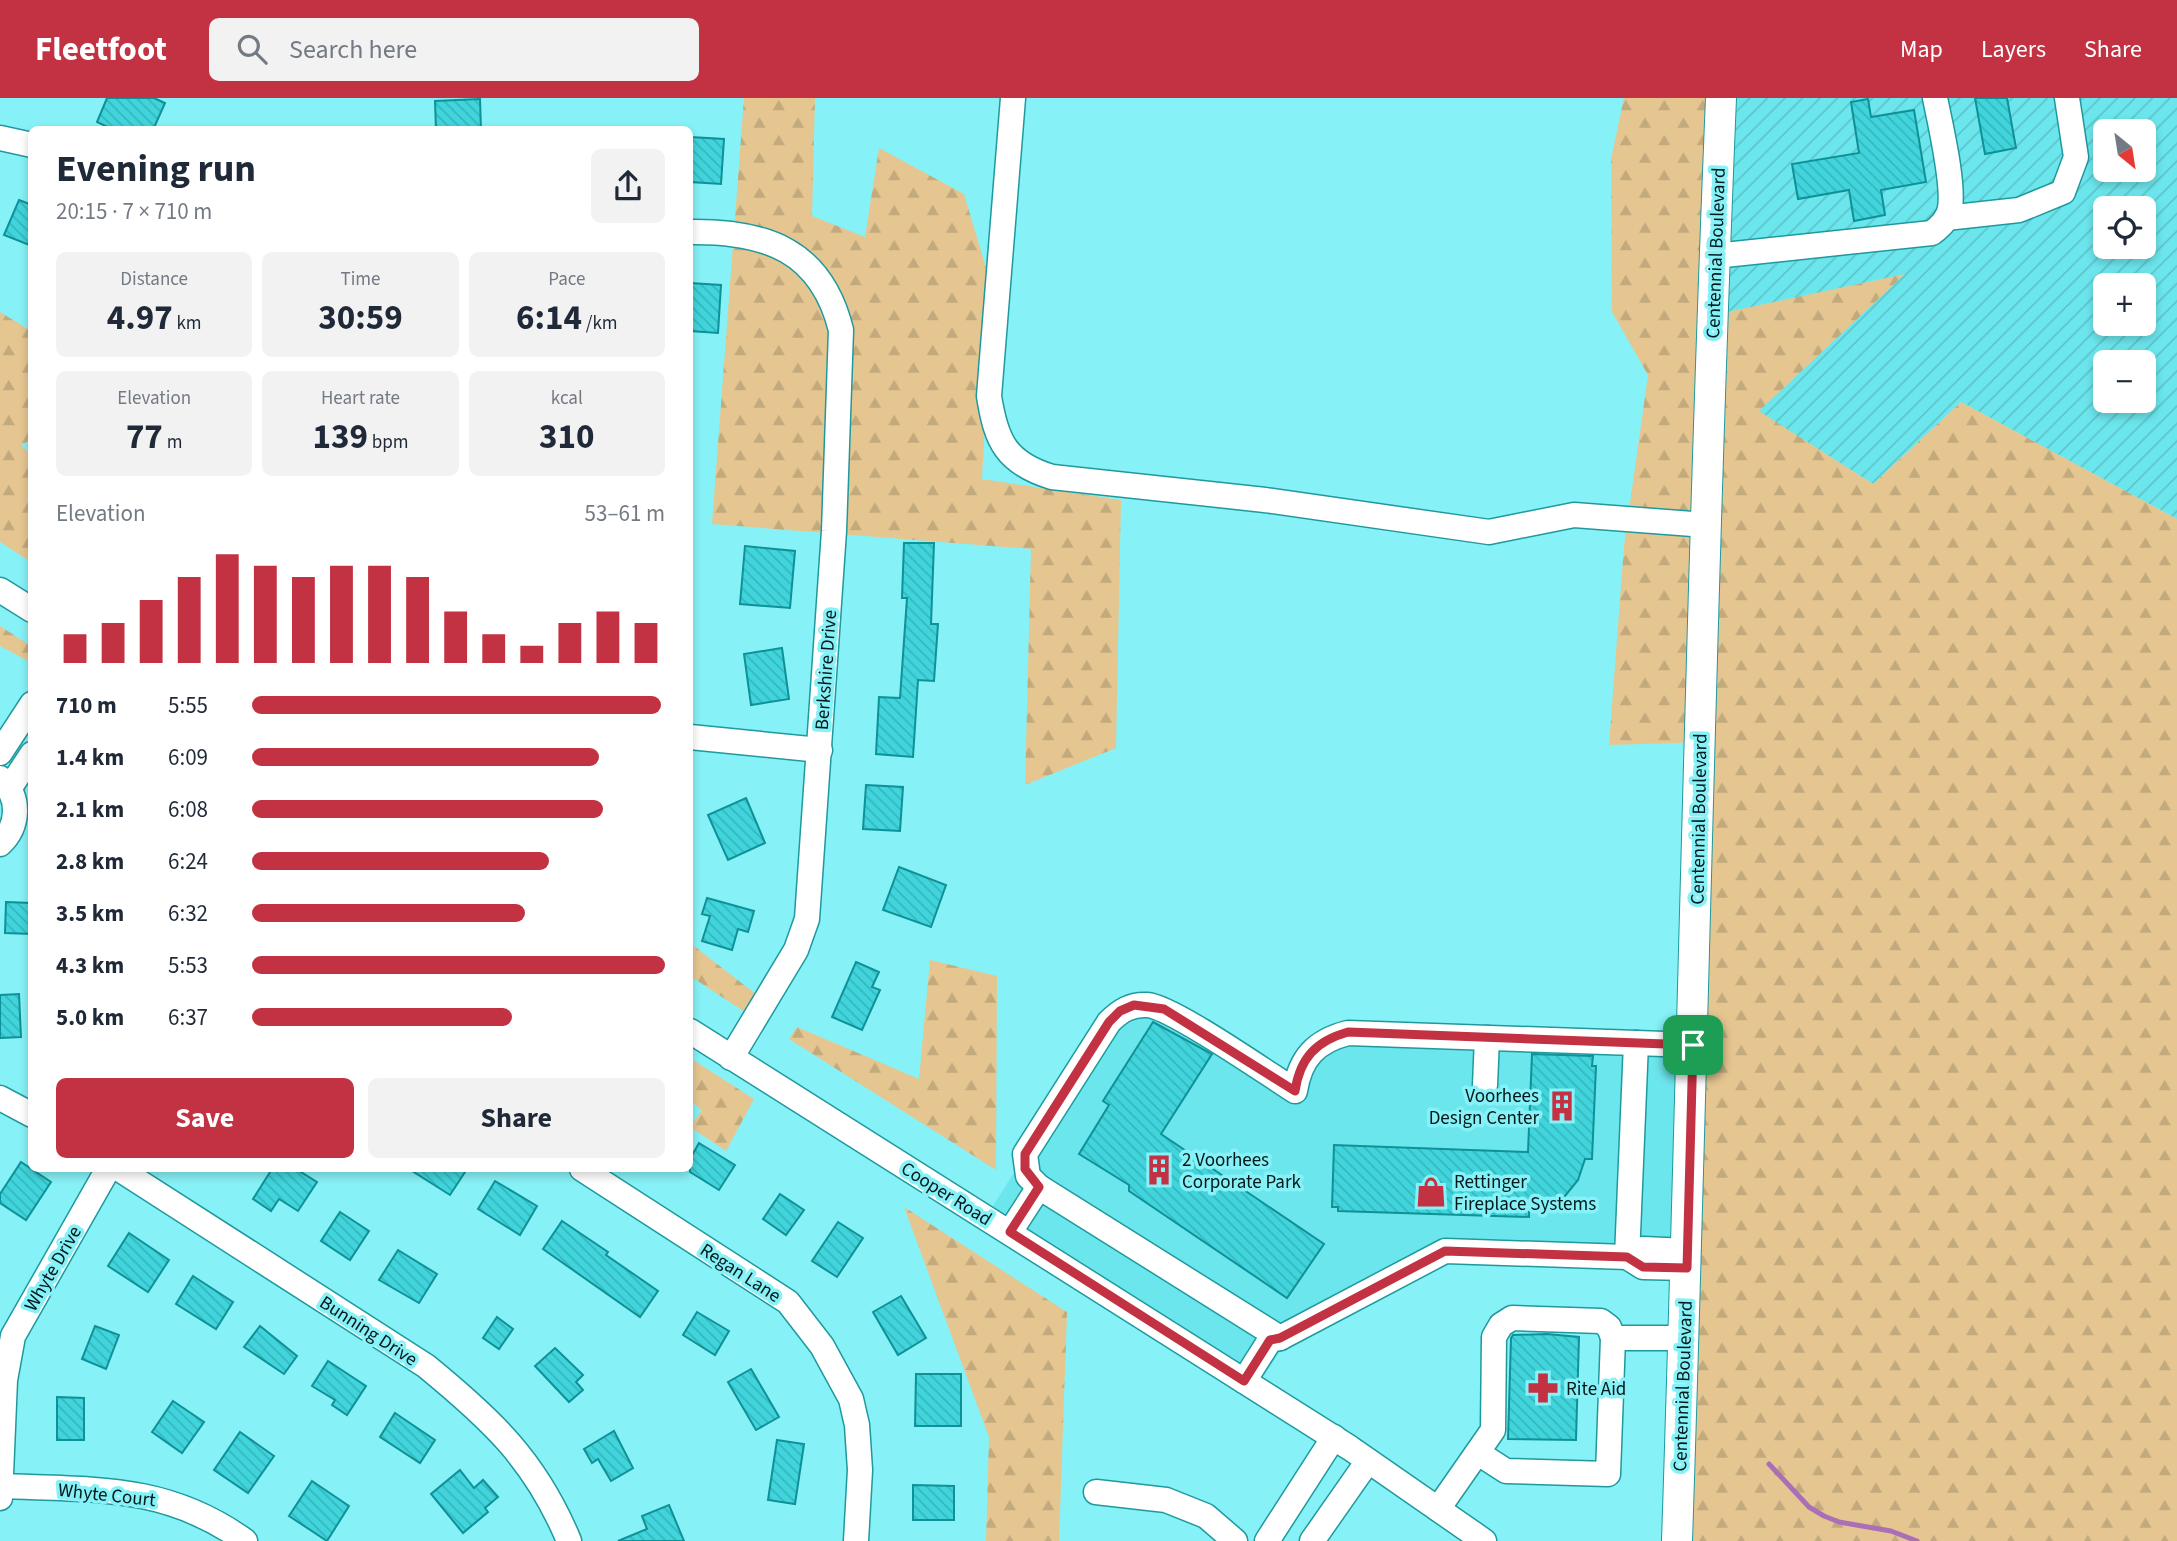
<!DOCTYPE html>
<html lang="en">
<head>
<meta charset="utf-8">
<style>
  :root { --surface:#fff; --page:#f2f2f3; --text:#1f2937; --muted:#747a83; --accent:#c23242 }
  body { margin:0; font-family:"Source Sans 3",sans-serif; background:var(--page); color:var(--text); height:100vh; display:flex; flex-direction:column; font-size:26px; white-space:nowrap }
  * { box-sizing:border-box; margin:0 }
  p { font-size:23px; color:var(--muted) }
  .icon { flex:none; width:38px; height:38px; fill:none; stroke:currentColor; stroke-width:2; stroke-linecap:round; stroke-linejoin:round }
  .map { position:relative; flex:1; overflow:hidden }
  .sheet { position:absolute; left:28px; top:28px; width:665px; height:1046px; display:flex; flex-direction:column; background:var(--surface); border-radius:10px; box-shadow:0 4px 10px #0003 }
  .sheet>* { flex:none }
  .needle { width:46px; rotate:150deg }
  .fabs { position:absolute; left:2093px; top:21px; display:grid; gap:14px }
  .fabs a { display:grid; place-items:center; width:63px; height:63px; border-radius:10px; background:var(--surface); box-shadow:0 4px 10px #0003; font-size:35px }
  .pin { position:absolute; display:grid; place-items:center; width:60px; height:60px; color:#fff; margin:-30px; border-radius:14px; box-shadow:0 4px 10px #0006 }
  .round { display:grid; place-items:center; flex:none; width:74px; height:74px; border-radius:10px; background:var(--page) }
  .head { display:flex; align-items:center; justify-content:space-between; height:119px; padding:0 28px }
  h1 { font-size:38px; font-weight:700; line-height:52px }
  .stats { display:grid; grid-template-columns:repeat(3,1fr); gap:10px; height:119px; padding:7px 28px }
  .stats div { display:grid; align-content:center; border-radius:10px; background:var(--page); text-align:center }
  .stats b { font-size:35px; font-weight:700 }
  .stats small { font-size:19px; font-weight:400 }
  .stats p { font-size:19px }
  .chart { height:196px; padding:14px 28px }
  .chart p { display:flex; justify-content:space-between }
  .chart svg { width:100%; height:126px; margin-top:7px; stroke:var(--accent); stroke-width:6 }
  .primary-button { display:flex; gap:14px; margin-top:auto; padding:14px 28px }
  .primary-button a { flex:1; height:80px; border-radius:10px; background:var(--accent); color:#fff; font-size:28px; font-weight:700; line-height:80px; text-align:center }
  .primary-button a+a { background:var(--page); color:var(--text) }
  ul { padding:0 28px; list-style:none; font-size:23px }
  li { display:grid; grid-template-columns:112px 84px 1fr; align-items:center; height:52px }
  li i { height:18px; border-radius:9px; background:var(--accent) }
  header { display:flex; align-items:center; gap:42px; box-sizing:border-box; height:98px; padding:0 35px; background:var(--accent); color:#fff }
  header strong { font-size:33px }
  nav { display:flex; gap:38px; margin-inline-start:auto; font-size:24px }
  .search { width:490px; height:63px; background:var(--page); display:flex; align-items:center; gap:18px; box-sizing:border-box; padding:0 24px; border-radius:10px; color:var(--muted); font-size:26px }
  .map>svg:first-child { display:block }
  .built { fill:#6ce6ed }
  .industrial { fill:url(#industrial-furrows); fill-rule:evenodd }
  .forest { fill:url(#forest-firs) }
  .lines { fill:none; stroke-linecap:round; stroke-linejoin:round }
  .stream { stroke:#a970b7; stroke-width:5 }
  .building { fill:url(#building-back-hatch); stroke:#0e9197; stroke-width:2 }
  .minor-casing { stroke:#1f999e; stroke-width:27 }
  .major-casing { stroke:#1f999e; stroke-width:32 }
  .minor { stroke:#fff; stroke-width:24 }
  .major { stroke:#fff; stroke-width:30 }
  .route-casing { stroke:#fff; stroke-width:14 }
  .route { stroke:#c23242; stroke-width:9 }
  .labels { text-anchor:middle; stroke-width:7; stroke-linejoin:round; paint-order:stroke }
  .street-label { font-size:19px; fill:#03191b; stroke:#86f1f6 }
  .poi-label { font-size:19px; fill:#03191b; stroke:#86f1f6; text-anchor:start }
</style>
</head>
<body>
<header>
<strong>Fleetfoot</strong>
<div class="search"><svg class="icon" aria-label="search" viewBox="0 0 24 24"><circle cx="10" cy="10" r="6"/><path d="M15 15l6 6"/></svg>Search here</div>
<nav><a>Map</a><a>Layers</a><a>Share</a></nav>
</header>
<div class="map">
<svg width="2177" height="1443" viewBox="0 0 2177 1443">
  <defs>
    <pattern id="industrial-furrows" width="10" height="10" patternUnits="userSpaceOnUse" patternTransform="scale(1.75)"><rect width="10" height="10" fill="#6ce6ed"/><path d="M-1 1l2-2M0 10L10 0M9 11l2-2" fill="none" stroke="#5cc5cb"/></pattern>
    <pattern id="forest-firs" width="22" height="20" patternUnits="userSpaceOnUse" patternTransform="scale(1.75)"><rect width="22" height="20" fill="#e5c691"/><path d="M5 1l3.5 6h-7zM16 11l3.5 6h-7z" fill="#c3aa7c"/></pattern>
    <pattern id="building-back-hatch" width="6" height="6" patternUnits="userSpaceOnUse" patternTransform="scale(1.75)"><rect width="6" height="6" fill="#40d5dc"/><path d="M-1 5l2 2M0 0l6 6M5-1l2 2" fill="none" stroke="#37b6bc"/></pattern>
  </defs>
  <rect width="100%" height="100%" fill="#86f1f6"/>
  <!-- built -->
  <path class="built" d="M1134,907L1295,993L1332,939L1693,947L1688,1153H1445L1281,1252L1256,1290L986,1119L1109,924Z"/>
  <!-- industrial -->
  <path class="industrial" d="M1729,0H2177V421L1961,304L1873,386L1758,313L1903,177L1722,216ZM2105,33H2144V72H2105ZM2105,110H2144V149H2105ZM2105,187H2144V226H2105ZM2105,264H2144V303H2105Z"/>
  <!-- forest -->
  <g class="forest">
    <path d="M744,0H815L812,118L865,139L879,50L964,96L992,190L982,381L1121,402L1116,650L1025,687L1031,451L712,426Z"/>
    <path d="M1624,0H1729L1722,215L1905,176L1759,313L1873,386L1961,304L2177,421V1443H1677L1707,644L1609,647L1624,448L1648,277L1612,214L1611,61Z"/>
    <path d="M0,214L31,233V342L21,347L31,357V464L0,444Z"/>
    <path d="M0,528L31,548L30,564L0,548Z"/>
    <path d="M690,845L757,897L745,914L690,878Z"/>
    <path d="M930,862L997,878L996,1072L789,941L797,929L919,981Z"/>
    <path d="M690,960L754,1001L726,1053L690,1029L702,1012L690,1003Z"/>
    <path d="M904,1109L1067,1214L1059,1443H986L989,1339Z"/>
  </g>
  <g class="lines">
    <!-- stream -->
    <path class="stream" d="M1769,1366L1809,1409L1824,1418L1839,1424L1891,1433L1917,1443"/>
  </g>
  <!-- building -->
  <g class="building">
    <path d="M107,0H154L165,5L153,32H114L97,24Z"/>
    <path d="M1975,0H2007L2016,50L1985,56Z"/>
    <path d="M480,1L481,32H436L435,3Z"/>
    <path d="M1868,1L1871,19L1914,12L1926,84L1881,92L1885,117L1854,123L1849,92L1798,101L1792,66L1859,55L1851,4Z"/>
    <path d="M690,39L724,41L721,86L690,84Z"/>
    <path d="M19,102L32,107V148L4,137Z"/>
    <path d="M690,185L721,187L718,235L690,233Z"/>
    <path d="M904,445H934L931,526H938L934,583L918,582L913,659L876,656L879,599L900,600L907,500H902Z"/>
    <path d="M745,448L795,453L790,510L740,506Z"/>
    <path d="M782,550L789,601L751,607L744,556Z"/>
    <path d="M866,687L903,689L900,733L863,731Z"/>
    <path d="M746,700L765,745L728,762L708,717Z"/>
    <path d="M899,769L946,787L931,829L883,812Z"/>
    <path d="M707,800L754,813L748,834L738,831L732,852L702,843L710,818L702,816Z"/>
    <path d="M6,804L32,805V836L5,835Z"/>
    <path d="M856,864L879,874L872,889L880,892L862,932L832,919Z"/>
    <path d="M19,896L21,939L0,940V897Z"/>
    <path d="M1153,924L1212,956L1161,1036L1324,1146L1287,1200L1129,1093V1087L1079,1056L1109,1007L1103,1003Z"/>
    <path d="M1532,956L1593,958L1592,968H1596L1592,1061H1585L1578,1082L1565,1098L1548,1108L1529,1112V1119L1338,1113V1109H1332L1334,1047L1528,1054Z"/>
    <path d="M699,1045L735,1067L719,1092L690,1074V1061Z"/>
    <path d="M21,1064L51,1084L26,1122L0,1105V1096Z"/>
    <path d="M272,1071H296L317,1084L298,1113L279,1101L271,1113L253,1101Z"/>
    <path d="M409,1071H467L450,1097Z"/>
    <path d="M495,1083L537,1108L520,1137L478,1111Z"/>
    <path d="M780,1096L804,1112L786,1137L763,1121Z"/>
    <path d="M340,1114L369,1133L350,1162L321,1143Z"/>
    <path d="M562,1123L608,1154L606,1157L658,1193L640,1219L543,1151Z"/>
    <path d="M838,1124L863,1140L837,1179L812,1163Z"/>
    <path d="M129,1135L169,1162L148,1194L108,1168Z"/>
    <path d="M398,1152L437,1176L419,1205L379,1182Z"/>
    <path d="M193,1178L233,1204L216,1231L176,1206Z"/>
    <path d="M901,1198L926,1240L898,1257L873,1214Z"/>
    <path d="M697,1214L729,1233L715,1257L683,1237Z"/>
    <path d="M497,1219L513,1231L499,1251L483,1240Z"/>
    <path d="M95,1228L119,1237L106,1271L82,1261Z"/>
    <path d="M260,1228L297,1258L284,1276L244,1249Z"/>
    <path d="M1547,1236L1579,1239L1576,1342L1508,1341L1511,1240L1513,1237Z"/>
    <path d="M555,1250L583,1277L576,1284L583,1292L569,1304L535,1268Z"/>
    <path d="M328,1263L366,1288L347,1317L332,1307L335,1302L312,1288Z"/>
    <path d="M751,1271L779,1319L756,1332L728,1284Z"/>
    <path d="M916,1276H961V1328H915Z"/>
    <path d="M57,1299L84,1300V1342H57Z"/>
    <path d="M173,1303L204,1324L182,1355L152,1334Z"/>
    <path d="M395,1315L435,1342L420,1365L380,1339Z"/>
    <path d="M614,1333L633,1370L611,1383L598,1361L592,1365L584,1351Z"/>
    <path d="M240,1334L274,1358L248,1395L214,1372Z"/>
    <path d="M777,1342L804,1346L795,1406L768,1402Z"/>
    <path d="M460,1372L474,1390L483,1382L498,1399L485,1410L488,1414L463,1435L431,1396Z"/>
    <path d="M312,1383L349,1408L327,1443L289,1418Z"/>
    <path d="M913,1387L954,1388V1422H913Z"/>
    <path d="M669,1407L684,1443H618L647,1431L642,1418Z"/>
  </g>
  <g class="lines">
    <!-- minor casing -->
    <g class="minor-casing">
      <g id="minor">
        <path d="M1013,0L989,298C996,343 1006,365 1052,379L1265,402L1489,434L1574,417L1706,427"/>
        <path d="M0,40L32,47"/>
        <path d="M1946,120L2019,112L2063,94L2076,59L2067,0"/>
        <path d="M690,134C766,133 821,152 841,232L834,433L807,821L796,852L731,960"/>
        <path d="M1715,158L1932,135C1938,130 1947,123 1949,114C1956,92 1940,25 1935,0"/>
        <path d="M0,492L32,512"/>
        <path d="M690,639L820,652"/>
        <path d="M0,655L32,606"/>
        <path d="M0,680C21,699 19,728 0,746"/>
        <path d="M9,691L32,656"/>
        <path d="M690,933L1350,1350L1484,1443"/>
        <path d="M1485,987L1487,940"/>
        <path d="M0,1000L32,1017"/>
        <path d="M119,1071L426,1268C492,1322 536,1363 569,1443"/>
        <path d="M582,1071L788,1204L822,1248L851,1301L857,1327L860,1372L856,1443"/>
        <path d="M1010,1134L1039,1089"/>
        <path d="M1627,1159L1636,945"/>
        <path d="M1627,1159L1643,1151L1688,1153"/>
        <path d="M1280,1240L1039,1089L1028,1078L1025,1056L1109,924C1120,913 1131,906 1147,907C1171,908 1268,976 1295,993C1300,960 1316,943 1348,935L1693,947"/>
        <path d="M1613,1240H1683"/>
        <path d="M1244,1283L1270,1242L1280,1240L1445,1153L1627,1159L1643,1169L1687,1170"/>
        <path d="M0,1388C94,1392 166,1386 245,1443"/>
        <path d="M1096,1394L1166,1402L1206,1418L1235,1443"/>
        <path d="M0,1400L5,1282L13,1238L108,1071"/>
        <path d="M1438,1411L1493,1332L1494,1239L1501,1227L1512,1220L1601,1223L1609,1229L1613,1240L1608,1376L1506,1373L1478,1355"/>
        <path d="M1267,1443L1334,1339"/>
        <path d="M1312,1443L1368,1363"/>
      </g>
    </g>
    <!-- major casing -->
    <g class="major-casing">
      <path id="major" d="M1677,1443C1693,962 1701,481 1721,0"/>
    </g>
    <!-- minor -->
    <use href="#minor" class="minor"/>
    <!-- major -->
    <use href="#major" class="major"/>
  </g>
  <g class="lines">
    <!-- route casing -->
    <g class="route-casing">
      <path id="route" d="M1134,907L1164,911L1295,993C1300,960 1316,943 1348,934L1693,947L1687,1170L1643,1169L1627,1159L1445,1153L1280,1240L1270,1242L1244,1283L1010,1134L1039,1089L1025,1071V1056L1109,924L1120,913Z"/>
    </g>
    <!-- route -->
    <use href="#route" class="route"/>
  </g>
  <!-- icons -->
  <defs>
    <g id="building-bare" transform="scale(2.415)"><path d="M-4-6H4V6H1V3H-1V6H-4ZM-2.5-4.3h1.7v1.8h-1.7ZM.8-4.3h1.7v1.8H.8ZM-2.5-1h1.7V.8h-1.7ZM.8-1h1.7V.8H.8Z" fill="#c23242" stroke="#86f1f6" stroke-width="2.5" paint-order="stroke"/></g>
    <g id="shop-bare" transform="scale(2.415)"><path d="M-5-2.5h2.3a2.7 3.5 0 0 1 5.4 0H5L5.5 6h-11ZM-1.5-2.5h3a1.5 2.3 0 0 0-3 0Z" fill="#c23242" stroke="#86f1f6" stroke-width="2.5" paint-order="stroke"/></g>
    <g id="pharmacy-bare" transform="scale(2.415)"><path d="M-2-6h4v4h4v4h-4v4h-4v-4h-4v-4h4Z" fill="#c23242" stroke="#86f1f6" stroke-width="2.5" paint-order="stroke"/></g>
  </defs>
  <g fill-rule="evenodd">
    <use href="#building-bare" x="1562" y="1008"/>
    <use href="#building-bare" x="1159" y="1072"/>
    <use href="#shop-bare" x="1431" y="1094"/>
    <use href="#pharmacy-bare" x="1543" y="1290"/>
  </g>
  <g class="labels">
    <!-- street labels -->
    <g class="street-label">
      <text transform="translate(1715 155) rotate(-88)" y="7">Centennial Boulevard</text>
      <text transform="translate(825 572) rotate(-86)" y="7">Berkshire Drive</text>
      <text transform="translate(1698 721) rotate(-89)" y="7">Centennial Boulevard</text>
      <text transform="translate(947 1095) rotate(32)" y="7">Cooper Road</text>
      <text transform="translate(52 1170) rotate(-60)" y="7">Whyte Drive</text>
      <text transform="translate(741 1174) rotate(33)" y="7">Regan Lane</text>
      <text transform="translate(369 1232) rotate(33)" y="7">Bunning Drive</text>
      <text transform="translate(1682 1288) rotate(-88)" y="7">Centennial Boulevard</text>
      <text transform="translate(107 1396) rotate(6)" y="7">Whyte Court</text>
    </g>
    <!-- poi labels -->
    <g class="poi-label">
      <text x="1539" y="1004" text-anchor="end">Voorhees<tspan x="1539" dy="22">Design Center</tspan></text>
      <text x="1182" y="1068">2 Voorhees<tspan x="1182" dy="22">Corporate Park</tspan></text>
      <text x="1454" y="1090">Rettinger<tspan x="1454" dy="22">Fireplace Systems</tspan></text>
      <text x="1566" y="1297">Rite Aid</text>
    </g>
  </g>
</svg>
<div class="fabs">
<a><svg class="needle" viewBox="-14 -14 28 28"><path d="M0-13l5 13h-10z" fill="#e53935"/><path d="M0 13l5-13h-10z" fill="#747a83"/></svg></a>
<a><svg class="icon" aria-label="locate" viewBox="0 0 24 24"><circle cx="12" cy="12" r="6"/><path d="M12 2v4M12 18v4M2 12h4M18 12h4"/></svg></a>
<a>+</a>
<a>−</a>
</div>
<div class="pin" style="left:1693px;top:947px;background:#1e9e55"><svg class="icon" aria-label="arrive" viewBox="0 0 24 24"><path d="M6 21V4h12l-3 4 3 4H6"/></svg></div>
<section class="sheet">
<div class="head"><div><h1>Evening run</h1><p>20:15 · 7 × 710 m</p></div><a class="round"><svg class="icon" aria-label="share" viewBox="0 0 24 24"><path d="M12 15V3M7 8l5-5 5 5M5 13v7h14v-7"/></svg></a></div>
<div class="stats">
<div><p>Distance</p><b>4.97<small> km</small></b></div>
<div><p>Time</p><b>30:59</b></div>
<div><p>Pace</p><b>6:14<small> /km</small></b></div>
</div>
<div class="stats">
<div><p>Elevation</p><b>77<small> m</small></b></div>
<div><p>Heart rate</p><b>139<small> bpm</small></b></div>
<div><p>kcal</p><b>310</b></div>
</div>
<div class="chart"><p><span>Elevation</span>53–61 m</p>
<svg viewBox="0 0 160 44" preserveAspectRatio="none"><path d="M5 44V34M15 44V30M25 44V22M35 44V14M45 44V6M55 44V10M65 44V14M75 44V10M85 44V10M95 44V14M105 44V26M115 44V34M125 44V38M135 44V30M145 44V26M155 44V30"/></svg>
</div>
<ul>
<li><b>710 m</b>5:55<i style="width:99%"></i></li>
<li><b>1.4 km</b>6:09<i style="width:84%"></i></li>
<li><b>2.1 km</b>6:08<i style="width:85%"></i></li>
<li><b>2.8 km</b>6:24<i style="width:72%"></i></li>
<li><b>3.5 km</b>6:32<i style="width:66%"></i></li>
<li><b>4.3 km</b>5:53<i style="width:100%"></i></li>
<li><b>5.0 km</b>6:37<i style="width:63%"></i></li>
</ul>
<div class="primary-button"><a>Save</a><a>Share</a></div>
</section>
</div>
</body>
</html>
